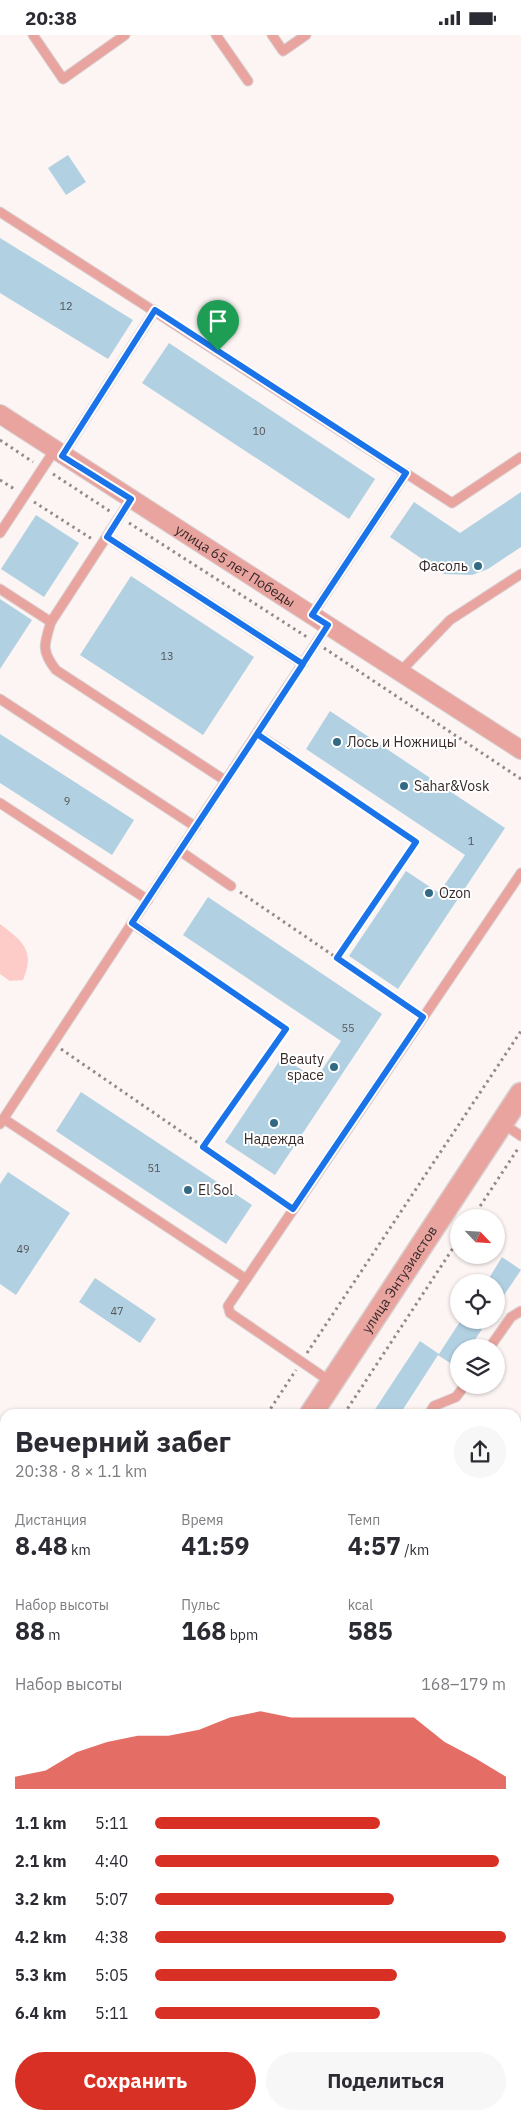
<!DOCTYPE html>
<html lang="ru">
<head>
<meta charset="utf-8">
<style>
  :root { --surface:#fff; --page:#f7f7f7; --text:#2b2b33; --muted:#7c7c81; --accent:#d93025 }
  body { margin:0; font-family:"IBM Plex Sans",sans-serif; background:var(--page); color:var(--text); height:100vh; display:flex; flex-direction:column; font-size:19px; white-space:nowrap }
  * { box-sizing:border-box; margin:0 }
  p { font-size:16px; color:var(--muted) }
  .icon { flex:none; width:28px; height:28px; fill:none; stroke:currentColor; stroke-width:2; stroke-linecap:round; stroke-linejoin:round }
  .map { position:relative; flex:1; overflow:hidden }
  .drawer { position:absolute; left:0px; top:1374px; width:521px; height:711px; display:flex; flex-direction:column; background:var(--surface); border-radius:15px 15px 0 0; box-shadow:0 1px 4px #0004 }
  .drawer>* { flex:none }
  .needle { width:32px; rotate:115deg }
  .buttons { position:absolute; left:450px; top:1174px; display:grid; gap:10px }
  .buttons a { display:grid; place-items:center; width:55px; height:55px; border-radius:50%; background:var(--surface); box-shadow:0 1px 4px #0004; font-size:25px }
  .pin { position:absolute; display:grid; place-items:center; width:42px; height:42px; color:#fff; margin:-51px -21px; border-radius:50% 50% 50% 0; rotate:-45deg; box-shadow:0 0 5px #0007 }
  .pin .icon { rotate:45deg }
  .round { display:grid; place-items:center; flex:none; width:52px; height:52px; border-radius:26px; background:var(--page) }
  .headline { display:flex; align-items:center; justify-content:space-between; height:85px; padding:0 15px }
  h1 { font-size:28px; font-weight:700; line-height:38px }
  .metrics { display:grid; grid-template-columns:repeat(3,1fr); gap:8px; height:85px; padding:5px 15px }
  .metrics div { display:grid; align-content:center }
  .metrics b { font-size:25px; font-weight:700 }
  .metrics small { font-size:14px; font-weight:400 }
  .metrics p { font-size:14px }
  .chart { height:140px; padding:10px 15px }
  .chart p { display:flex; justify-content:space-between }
  .chart svg { width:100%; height:90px; margin-top:5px; fill:var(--accent); opacity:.7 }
  .primary-button { display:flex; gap:10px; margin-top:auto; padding:10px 15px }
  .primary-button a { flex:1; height:58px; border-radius:30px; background:var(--accent); color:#fff; font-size:20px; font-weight:700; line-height:58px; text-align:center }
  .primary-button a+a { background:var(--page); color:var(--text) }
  ul { padding:0 15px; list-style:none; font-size:16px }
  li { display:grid; grid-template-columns:80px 60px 1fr; align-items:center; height:38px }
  li i { height:12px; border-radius:6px; background:var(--accent) }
  .status { display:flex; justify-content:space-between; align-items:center; height:35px; padding:0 25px; background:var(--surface); direction:ltr }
  .status svg { height:14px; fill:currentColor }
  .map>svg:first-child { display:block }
  .built { fill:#fbe8e7 }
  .green { fill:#fdccc9 }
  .building { fill:#b1d1e2 }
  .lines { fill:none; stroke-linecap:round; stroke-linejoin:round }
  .service-casing { stroke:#d8d0cf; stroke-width:11 }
  .minor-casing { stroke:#d8d0cf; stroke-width:20 }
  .tertiary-casing { stroke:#d8d0cf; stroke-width:25 }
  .secondary-casing { stroke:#d8d0cf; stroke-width:28 }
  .path { stroke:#938988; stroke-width:3; stroke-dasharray:2.5 4; stroke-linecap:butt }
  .service { stroke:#e9a49f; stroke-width:9 }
  .minor { stroke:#e9a49f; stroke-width:18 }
  .tertiary { stroke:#e9a49f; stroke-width:22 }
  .secondary { stroke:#dd7975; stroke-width:25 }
  .tram { stroke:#7a6f6e; stroke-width:1 }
  .route-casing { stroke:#fff; stroke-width:10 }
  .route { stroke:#1a73e8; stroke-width:6 }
  .poi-dot { fill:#326984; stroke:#fff; stroke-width:2 }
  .labels { text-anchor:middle; stroke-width:4; stroke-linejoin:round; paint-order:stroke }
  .number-label { font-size:11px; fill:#555356 }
  .street-label { font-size:14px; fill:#362928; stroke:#fff }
  .poi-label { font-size:14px; fill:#362928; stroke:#fff; text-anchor:start }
</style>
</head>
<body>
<div class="status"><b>20:38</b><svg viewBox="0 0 49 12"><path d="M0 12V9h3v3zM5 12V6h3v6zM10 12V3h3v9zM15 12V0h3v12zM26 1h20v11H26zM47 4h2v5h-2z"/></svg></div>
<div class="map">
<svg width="521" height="2084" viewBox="0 0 521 2084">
  <rect width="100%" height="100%" fill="#fcf5f4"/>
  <!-- built -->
  <g class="built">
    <path d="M521,1421V1705L516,1711V1429Z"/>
    <path d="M0,2019L5,2022V2074L0,2082Z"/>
  </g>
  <!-- green -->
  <path class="green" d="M0,889C22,906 36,915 23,945L10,946L0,939Z"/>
  <!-- building -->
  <g class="building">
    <path d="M68,120L86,147L66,160L48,133Z"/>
    <path d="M0,203L133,285L108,324L0,258Z"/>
    <path d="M169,308L375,444L349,484L142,348Z"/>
    <path d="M521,457V512L488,534L472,540L444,539L390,502L414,467L460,498Z"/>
    <path d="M36,480L79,508L44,562L1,534Z"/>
    <path d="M131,541L254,622L203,700L80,620Z"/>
    <path d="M0,564L32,585L0,634Z"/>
    <path d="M330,676L505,793L398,954L349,921L406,836L439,858L465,820L306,714Z"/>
    <path d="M0,699L134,785L112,820L0,748Z"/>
    <path d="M208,862L382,979L275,1140L225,1107L282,1022L316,1044L341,1006L183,900Z"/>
    <path d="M81,1057L252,1170L226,1209L56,1096Z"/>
    <path d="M8,1137L70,1178L16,1260L0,1249V1149Z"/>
    <path d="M502,1222L521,1235L496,1272V1248H486Z"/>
    <path d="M95,1243L156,1284L140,1308L79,1267Z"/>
    <path d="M461,1285H488L470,1312H459V1334L438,1320L400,1379H372L420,1306L439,1319Z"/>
  </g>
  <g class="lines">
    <!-- service casing -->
    <g class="service-casing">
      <g id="service">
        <path d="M33,0L63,44L125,0"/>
        <path d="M216,0L248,46"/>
        <path d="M272,0L283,16L306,0"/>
        <path d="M0,177L452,468L521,422"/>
        <path d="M62,421L155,275"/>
        <path d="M131,464L51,587C44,609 41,616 56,635L226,746"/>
        <path d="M0,498L54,416"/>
        <path d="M107,502L303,629"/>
        <path d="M0,554L51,587"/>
        <path d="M312,580L406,438"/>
        <path d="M400,637L450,585L521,539"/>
        <path d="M0,664L196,792"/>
        <path d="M257,699L286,718"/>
        <path d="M0,768L148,865"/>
        <path d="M180,816L231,851"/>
        <path d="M132,888L155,904"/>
        <path d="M4,1084L246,1244"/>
        <path d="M502,1088L521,1101"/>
        <path d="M0,1089L328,590"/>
        <path d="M490,1312L511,1282L521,1276"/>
        <path d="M331,1347L230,1278L228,1271L521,838"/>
        <path d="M429,1379L434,1371L456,1362L465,1350"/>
        <path d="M516,1913L521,1906"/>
        <path d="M516,1966L521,1967"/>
        <path d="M288,2080L294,2084"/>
        <path d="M86,2084L89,2080"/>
        <path d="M371,2084L374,2080"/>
      </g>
    </g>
    <!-- minor casing -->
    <g class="minor-casing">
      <g id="minor">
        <path id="s1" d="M0,379L521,715"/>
      </g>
    </g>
    <!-- tertiary casing -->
    <g class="tertiary-casing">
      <g id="tertiary">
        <path id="s2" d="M311,1379L521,1059"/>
        <path d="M0,1856L5,1849"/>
      </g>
    </g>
    <!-- secondary casing -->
    <g class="secondary-casing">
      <g id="secondary">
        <path d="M0,1738L5,1741"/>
        <path d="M0,1796L5,1800"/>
        <path d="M516,2077L521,2080"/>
        <path d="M432,2080L439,2084"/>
      </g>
    </g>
    <!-- path -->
    <g class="path">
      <path d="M0,405L33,427"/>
      <path d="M53,439L111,477"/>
      <path d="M0,445L16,455"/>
      <path d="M34,467L92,504"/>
      <path d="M129,488L307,602"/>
      <path d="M324,613L521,744"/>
      <path d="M294,724L417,807L337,923"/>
      <path d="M240,857L415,976"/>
      <path d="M164,910L285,994L203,1112"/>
      <path d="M61,1014L285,1168"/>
      <path d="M473,1182L519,1112"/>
      <path d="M307,1318L521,996"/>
      <path d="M267,1379L296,1335"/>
      <path d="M344,1379L459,1204"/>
      <path d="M0,1689L5,1692"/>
      <path d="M0,1921L5,1914"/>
      <path d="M516,1951L521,1952"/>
      <path d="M516,2004L521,2007"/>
      <path d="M176,2080L183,2084"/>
    </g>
    <!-- service -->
    <use href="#service" class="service"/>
    <!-- minor -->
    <use href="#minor" class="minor"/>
    <!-- tertiary -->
    <use href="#tertiary" class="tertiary"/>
    <!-- secondary -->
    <use href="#secondary" class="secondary"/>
    <!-- tram -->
    <g class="tram">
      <path d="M0,1762L5,1765"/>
      <path d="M0,1773L5,1777"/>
      <path d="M468,2080L474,2084"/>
      <path d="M485,2080L492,2084"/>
    </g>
  </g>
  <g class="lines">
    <!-- route casing -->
    <g class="route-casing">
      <path id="route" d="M218,316L406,438L312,580L328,590C264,690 197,789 132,888L286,994L203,1112L293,1174L423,982L337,923L416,807L257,699L303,629L107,502L131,464L62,421L155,275L218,316"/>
    </g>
    <!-- route -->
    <use href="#route" class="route"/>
  </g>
  <!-- markers -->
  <g class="poi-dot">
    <circle cx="478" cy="531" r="5"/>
    <circle cx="337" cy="707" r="5"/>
    <circle cx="404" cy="751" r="5"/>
    <circle cx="429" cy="858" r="5"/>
    <circle cx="334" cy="1032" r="5"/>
    <circle cx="274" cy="1088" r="5"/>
    <circle cx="188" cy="1155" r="5"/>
  </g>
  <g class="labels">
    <!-- number labels -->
    <g class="number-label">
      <text x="66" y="275">12</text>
      <text x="259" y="400">10</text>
      <text x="167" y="625">13</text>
      <text x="67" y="770">9</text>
      <text x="471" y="810">1</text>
      <text x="348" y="997">55</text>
      <text x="154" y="1137">51</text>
      <text x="23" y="1218">49</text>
      <text x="117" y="1280">47</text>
    </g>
    <!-- street labels -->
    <g class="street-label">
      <text dy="5" stroke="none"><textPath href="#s1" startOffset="280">улица 65 лет Победы</textPath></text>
      <text dy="5" stroke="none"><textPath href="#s2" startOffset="161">улица Энтузиастов</textPath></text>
    </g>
    <!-- poi labels -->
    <g class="poi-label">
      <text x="468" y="536" text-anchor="end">Фасоль</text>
      <text x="347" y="712">Лось и Ножницы</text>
      <text x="414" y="756">Sahar&amp;Vosk</text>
      <text x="439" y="863">Ozon</text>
      <text x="324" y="1029" text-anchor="end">Beauty<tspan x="324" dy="16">space</tspan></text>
      <text x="274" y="1109" text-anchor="middle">Надежда</text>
      <text x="198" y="1160">El Sol</text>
    </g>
  </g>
</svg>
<div class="buttons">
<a><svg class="needle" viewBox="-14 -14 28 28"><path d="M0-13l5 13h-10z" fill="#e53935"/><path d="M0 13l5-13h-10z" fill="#7c7c81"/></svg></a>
<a><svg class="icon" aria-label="locate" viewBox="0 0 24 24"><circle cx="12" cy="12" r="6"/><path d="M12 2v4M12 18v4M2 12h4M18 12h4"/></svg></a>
<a><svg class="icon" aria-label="layers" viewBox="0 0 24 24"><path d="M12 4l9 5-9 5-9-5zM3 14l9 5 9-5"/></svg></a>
</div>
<div class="pin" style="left:218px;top:316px;background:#1e9e55"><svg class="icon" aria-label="arrive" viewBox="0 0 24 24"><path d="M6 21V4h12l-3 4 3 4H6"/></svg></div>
<section class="drawer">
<div class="headline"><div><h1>Вечерний забег</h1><p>20:38 · 8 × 1.1 km</p></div><a class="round"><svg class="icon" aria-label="share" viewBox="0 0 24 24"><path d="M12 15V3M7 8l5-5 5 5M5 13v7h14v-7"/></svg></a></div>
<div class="metrics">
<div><p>Дистанция</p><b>8.48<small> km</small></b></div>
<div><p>Время</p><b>41:59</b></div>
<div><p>Темп</p><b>4:57<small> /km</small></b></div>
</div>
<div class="metrics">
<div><p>Набор высоты</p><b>88<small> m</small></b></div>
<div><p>Пульс</p><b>168<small> bpm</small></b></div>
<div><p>kcal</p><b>585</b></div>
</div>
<div class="chart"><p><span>Набор высоты</span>168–179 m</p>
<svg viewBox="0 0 160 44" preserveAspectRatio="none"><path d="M0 44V38L10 35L20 26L30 21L40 18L50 18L60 15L70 9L80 6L90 9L100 9L110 9L120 9L130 9L140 21L150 29L160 38V44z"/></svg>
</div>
<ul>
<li><b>1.1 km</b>5:11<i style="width:64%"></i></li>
<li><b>2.1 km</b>4:40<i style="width:98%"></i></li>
<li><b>3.2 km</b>5:07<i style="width:68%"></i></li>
<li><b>4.2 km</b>4:38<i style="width:100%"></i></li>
<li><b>5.3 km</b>5:05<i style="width:69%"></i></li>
<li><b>6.4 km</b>5:11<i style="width:64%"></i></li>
</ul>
<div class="primary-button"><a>Сохранить</a><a>Поделиться</a></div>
</section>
</div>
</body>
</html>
